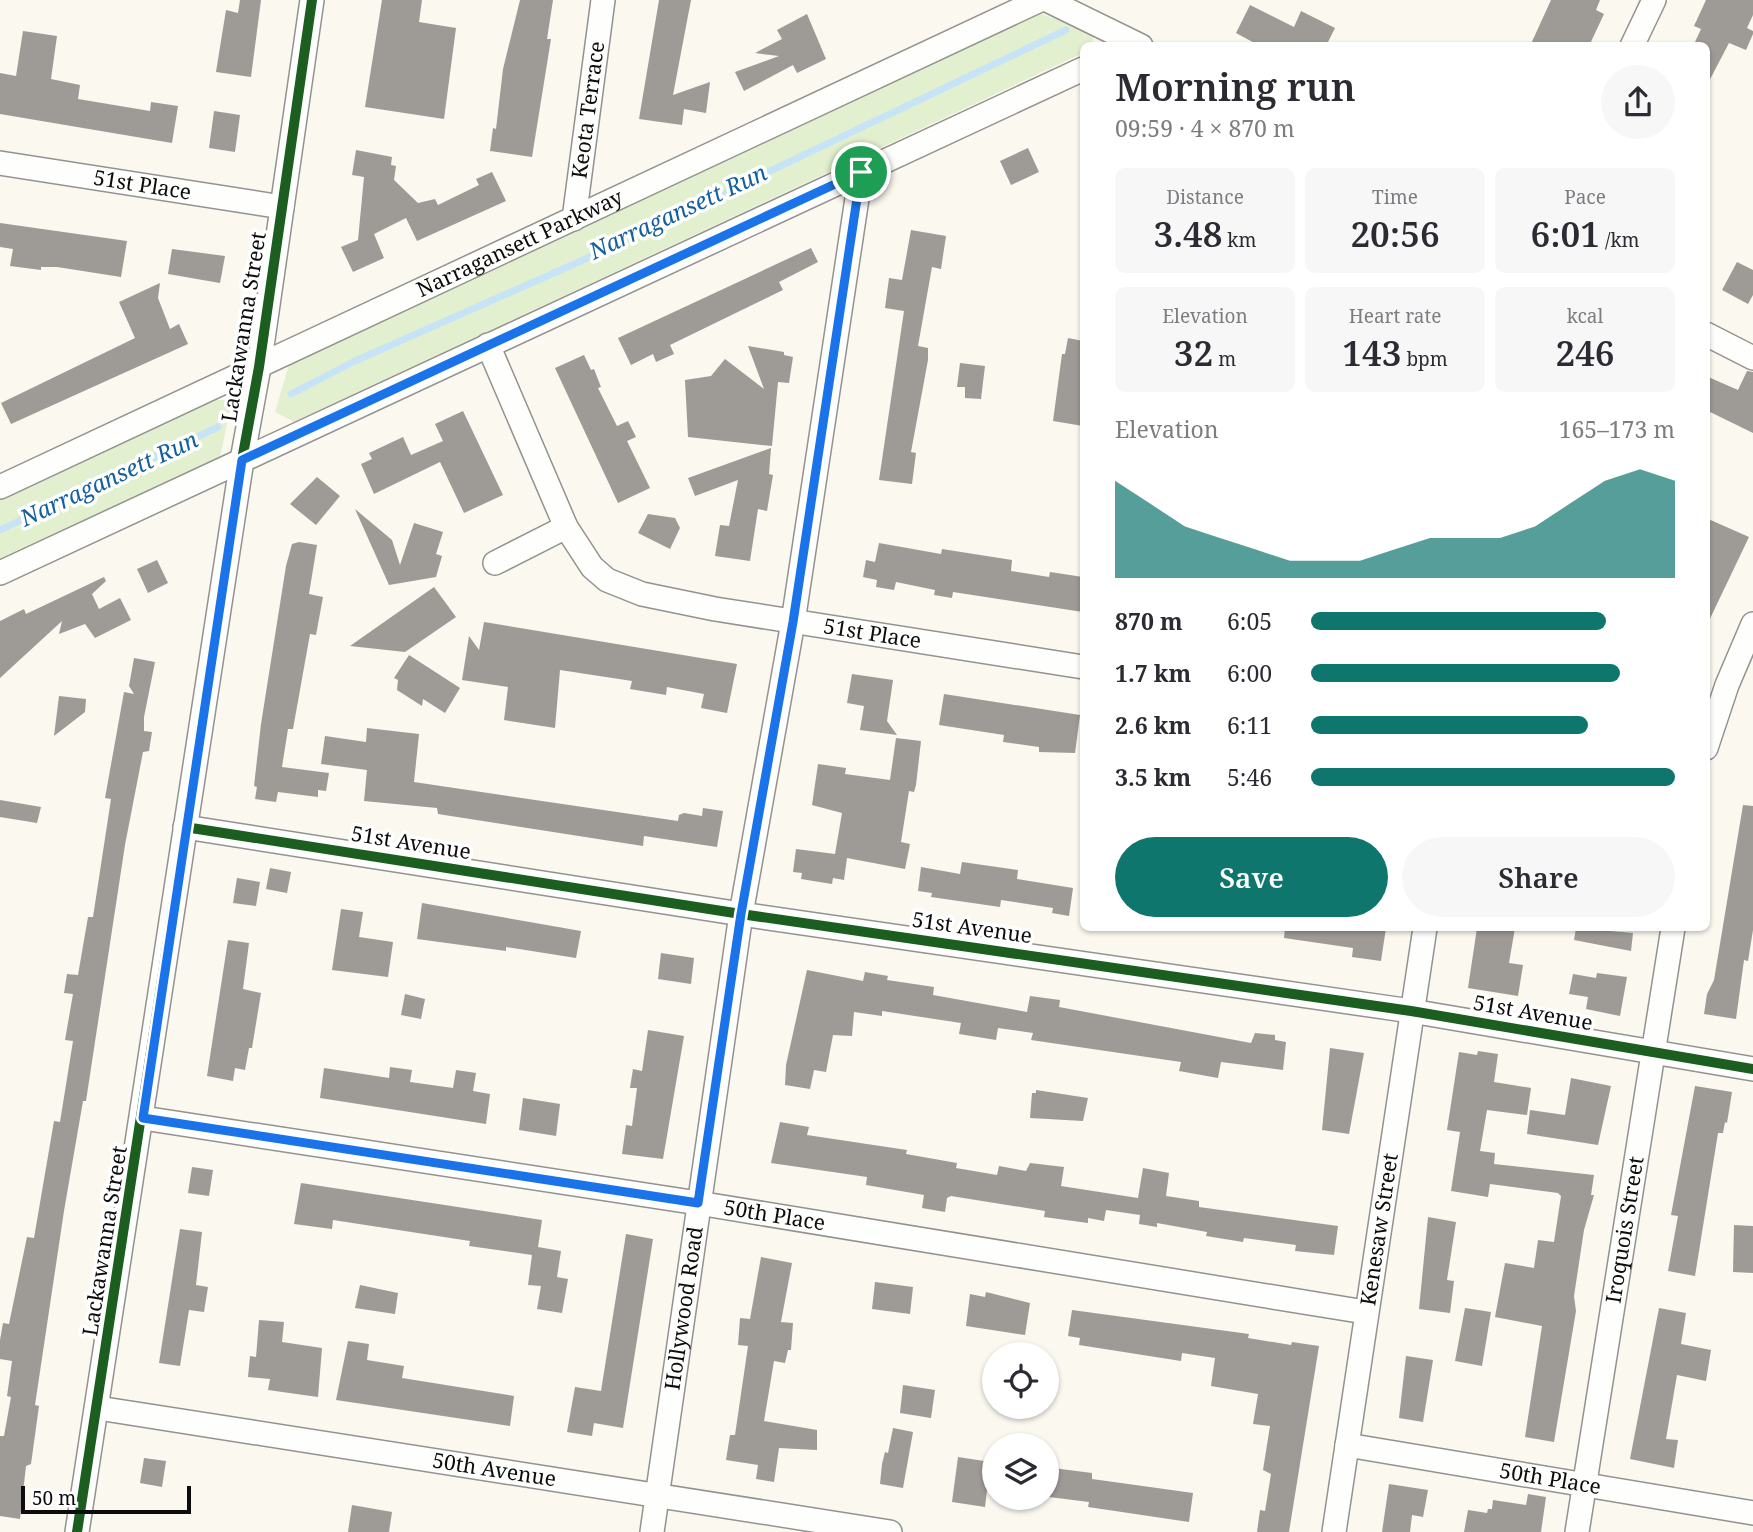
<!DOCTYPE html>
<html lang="en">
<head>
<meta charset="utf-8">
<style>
  :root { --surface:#fff; --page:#f7f7f7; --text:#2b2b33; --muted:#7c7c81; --accent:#0f766e }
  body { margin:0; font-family:"Noto Serif",serif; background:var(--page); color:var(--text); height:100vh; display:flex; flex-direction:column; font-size:26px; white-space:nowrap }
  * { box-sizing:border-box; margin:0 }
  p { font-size:23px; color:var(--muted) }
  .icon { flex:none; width:38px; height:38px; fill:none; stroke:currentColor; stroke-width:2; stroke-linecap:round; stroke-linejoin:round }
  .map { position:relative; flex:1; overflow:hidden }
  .details { position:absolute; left:1080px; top:42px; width:630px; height:889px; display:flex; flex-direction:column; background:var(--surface); border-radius:10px; box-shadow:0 2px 5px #0004 }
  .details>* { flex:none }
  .tools { position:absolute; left:982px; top:1342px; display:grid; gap:14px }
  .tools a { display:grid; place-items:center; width:77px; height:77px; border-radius:50%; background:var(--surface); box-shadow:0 2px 5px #0004; font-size:35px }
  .scale { position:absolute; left:21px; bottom:18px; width:170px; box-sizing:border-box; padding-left:7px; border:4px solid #0c0c0c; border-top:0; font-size:19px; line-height:24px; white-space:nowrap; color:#0c0c0c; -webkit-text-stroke:5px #fff; paint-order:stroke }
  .pin { position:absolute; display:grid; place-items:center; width:60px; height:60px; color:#fff; margin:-30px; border:4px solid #fff; border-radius:50%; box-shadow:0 2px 7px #0007 }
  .round { display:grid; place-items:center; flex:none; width:74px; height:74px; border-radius:37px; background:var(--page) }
  .overview { display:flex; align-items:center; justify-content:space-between; height:119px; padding:0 35px }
  h1 { font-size:38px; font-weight:600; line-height:52px }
  .metrics { display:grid; grid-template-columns:repeat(3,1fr); gap:10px; height:119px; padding:7px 35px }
  .metrics div { display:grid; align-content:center; border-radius:10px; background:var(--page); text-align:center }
  .metrics b { font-size:35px; font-weight:600 }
  .metrics small { font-size:19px; font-weight:400 }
  .metrics p { font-size:19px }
  .chart { height:196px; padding:14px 35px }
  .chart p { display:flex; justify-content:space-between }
  .chart svg { width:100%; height:126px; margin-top:7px; fill:var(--accent); opacity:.7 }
  .cta { display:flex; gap:14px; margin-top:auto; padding:14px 35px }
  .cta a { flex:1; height:80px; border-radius:42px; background:var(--accent); color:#fff; font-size:28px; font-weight:600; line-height:80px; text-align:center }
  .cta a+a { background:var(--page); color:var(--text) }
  ul { padding:0 35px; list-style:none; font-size:23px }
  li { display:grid; grid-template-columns:112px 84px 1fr; align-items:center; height:52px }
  li i { height:18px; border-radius:9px; background:var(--accent) }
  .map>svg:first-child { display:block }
  .green { fill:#e3f0d0 }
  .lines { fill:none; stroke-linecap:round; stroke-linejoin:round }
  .stream { stroke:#c6e4f5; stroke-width:7 }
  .building { fill:#9e9a96 }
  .street-casing { stroke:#94928f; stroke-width:26 }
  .street { stroke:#fefefd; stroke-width:23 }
  .cycleway-casing { stroke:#fff; stroke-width:15 }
  .cycleway { stroke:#1b5e20; stroke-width:10 }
  .route-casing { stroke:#fff; stroke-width:14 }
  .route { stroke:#1a73e8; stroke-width:9 }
  .labels { text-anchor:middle; stroke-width:7; stroke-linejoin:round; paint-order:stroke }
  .street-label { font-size:21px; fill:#0c0c0c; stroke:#fff }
  .water-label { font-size:23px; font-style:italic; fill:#14609f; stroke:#fff }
</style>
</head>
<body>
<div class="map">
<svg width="1753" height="1532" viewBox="0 0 1753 1532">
  <rect width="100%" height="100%" fill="#fbf8f0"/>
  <!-- green -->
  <g class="green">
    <path d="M1037,12L1094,33L1092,45L1083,46V53L294,422L275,412L290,361Z"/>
    <path d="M208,400H225L230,410L220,457L0,560V498Z"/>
  </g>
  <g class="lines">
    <!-- stream -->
    <g class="stream">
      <path d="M291,394L355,361L581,261L1066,30"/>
      <path d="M0,530L218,427"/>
    </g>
  </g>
  <!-- building -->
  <g class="building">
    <path d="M240,0H261L251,77L216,72L226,10L238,13Z"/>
    <path d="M382,0H422L419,22L456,28L444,119L365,107Z"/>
    <path d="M520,0H553L547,39H551L532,157L490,151L493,128L496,129L503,69Z"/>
    <path d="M659,0H691L673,95L710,82L706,113L684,109L682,125L639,119Z"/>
    <path d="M1551,0H1600L1596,10L1604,14L1589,46H1530Z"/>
    <path d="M1706,0H1753V15L1747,28L1753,31V34L1746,50L1729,43L1706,87V46L1695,42L1701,29L1694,26Z"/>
    <path d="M1250,5L1294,27L1301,11L1335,28L1327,44L1329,46H1260L1236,33Z"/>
    <path d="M807,14L826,59L797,73L793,65L744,91L735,72L779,56L755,53L782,39L777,30Z"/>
    <path d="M23,31L57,36L51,79L80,85L78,99L150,111L151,102L178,106L172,143L0,114V73L16,76Z"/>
    <path d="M214,111L240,115L235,152L209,148Z"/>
    <path d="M1028,148L1039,172L1011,185L1000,161Z"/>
    <path d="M356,150L392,157L391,165L396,166L394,180L418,203L435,199L438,205L479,185L476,179L492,172L506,201L417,241L406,218L374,234L384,258L353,272L341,247L358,240L364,177L352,175Z"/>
    <path d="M0,223L127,241L121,277L57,267H41V270L10,266L13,249L0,247Z"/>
    <path d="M911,230L946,236L941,269L932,267L918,346L928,348V360L911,452L916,453L912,484L879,480L904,311L885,308L889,278L902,280Z"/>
    <path d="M811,248L818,262L779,282L783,290L670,345L674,354L656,362L653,354L631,365L618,338Z"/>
    <path d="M172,249L225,256L220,283L168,274Z"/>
    <path d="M1737,262L1753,270V295L1748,304L1722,290Z"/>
    <path d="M160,283L158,298L170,329L179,324L188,344L11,424L1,403L135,338L119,302Z"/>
    <path d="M1068,338L1083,341V426L1053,421L1062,354H1065Z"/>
    <path d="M748,346L784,352V355L793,357L789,383L778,382L772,446L688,437L685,380L711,376L725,359L764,389Z"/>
    <path d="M584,355L591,370L594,369L601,387L598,388L617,426L628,421L636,437L627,441L650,488L618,503L555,368Z"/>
    <path d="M960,363L985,366L981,399L965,398V387H957Z"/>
    <path d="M1747,371L1753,372V433L1706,410V376L1738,390Z"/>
    <path d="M463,411L503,495L464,513L440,462L374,494L361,464L372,459L369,453L403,437L411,455L443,441L435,424Z"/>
    <path d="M771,448L769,474L773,475L767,511L758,509L750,561L715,556L720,525L729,526L738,480L695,496L688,478Z"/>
    <path d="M317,477L340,496L316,525L290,504Z"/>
    <path d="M355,509L392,540L400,565L414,523L443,532L436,554L442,556L436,577L389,585Z"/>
    <path d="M648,514L675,518L680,528L670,549L638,533Z"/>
    <path d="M1706,518L1749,537L1706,627Z"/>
    <path d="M299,542L317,545L309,594L323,597L316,635L310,634L293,729H288L282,767L329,773L326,791L318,790V797L278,792L276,802L255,799L257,787L254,786L261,724L286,566L292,544Z"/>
    <path d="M879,543L941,554L942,549L1012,560L1011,571L1049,577L1050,572L1083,577V612L953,592L952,598L934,595L935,590L896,582L894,590L876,587L877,580L863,577L866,560L875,562Z"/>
    <path d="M157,560L168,583L148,593L137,569Z"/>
    <path d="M104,577L106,581L92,594L99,609L120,598L131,620L95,638L85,624L59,634L62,621L0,678V621L24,609L26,614Z"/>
    <path d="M434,587L456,617L405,652L350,646Z"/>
    <path d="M484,622L737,664L727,713L701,708L704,694L667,687L666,695L630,689L632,681L560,670L555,728L504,720L508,687L462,680L469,636L479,650Z"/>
    <path d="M409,655L460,688L445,713L423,699L422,706L397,690L398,680L394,678Z"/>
    <path d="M134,658L155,662L144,717V731L152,732L149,751L143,752L125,845L86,1101H83L64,1211L35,1405L39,1406L31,1464L26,1466L20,1519L0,1516V1436H4L11,1397L7,1396L12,1361L0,1359V1340L3,1323L9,1324L27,1237L34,1238L54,1121L60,1122L73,1041L65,1040L73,994L64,993L67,974L78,975L88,917H93L111,799L105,798L124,692L134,694L129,686Z"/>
    <path d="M852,674L893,680L887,721L897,735L860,730L864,706L847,703Z"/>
    <path d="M944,694L1080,715L1075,753L1039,752V747L1003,742L1004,735L939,725Z"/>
    <path d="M59,696L86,699L85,712L54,736Z"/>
    <path d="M367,728L419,734L414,782L678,821L679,815L684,813L702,816L703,808L723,811L717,847L644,836L643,846L438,814L437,808L364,801L367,770L321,764L325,736L366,742Z"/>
    <path d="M896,738L921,741L916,785L914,792L909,791L901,842L910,844L905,869L847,858L844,880L833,878L832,884L801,879L802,873L793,872L796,849L835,854L842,813L812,805L818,764L846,768L845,774L890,780Z"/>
    <path d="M0,800L41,807L37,823L0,817Z"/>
    <path d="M1743,805L1753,806V930L1748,961L1744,960L1736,1019L1704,1014L1707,994L1714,980Z"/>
    <path d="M962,862L1018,870L1017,879L1073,888L1069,916L1052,913L1053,908L1001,900L1000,907L931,897L932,893L918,891L921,867L960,874Z"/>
    <path d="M270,868L291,872L287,893L266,889Z"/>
    <path d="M237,878L260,882L256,906L233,903Z"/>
    <path d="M422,903L581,931L576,958L506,947V951L417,939Z"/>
    <path d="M341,909L363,912L359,937L393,942L388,977L332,970Z"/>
    <path d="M1285,928H1386L1381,961L1352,957L1353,948L1284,938Z"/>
    <path d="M1477,928H1515L1509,963L1523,965L1518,996L1468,988Z"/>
    <path d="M1576,928L1633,933L1631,951L1574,940Z"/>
    <path d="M228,940L249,943L243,989L261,993L252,1048H249L245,1070L235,1068L233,1081L207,1076Z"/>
    <path d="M661,953L694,958L691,984L658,979Z"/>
    <path d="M807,970L863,981L865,972L888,976L887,980L934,987L933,995L1027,1012L1030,996L1060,1000L1059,1007L1251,1043L1255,1033L1275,1035V1040L1286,1042L1283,1070L1221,1062L1218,1078L1179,1071L1181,1062L1031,1040L1033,1033L998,1028L996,1040L959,1034L961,1023L882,1011V1016L854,1012L852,1036L833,1035L826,1072L814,1070L810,1089L785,1085L786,1065Z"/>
    <path d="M1597,973L1627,977L1620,1016L1586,1009L1588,997L1569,994L1573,974L1596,978Z"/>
    <path d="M405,994L425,999L421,1019L401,1015Z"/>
    <path d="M648,1030L684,1036L663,1159L622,1154L626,1125L632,1126L637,1088H630L633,1069L642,1071Z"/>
    <path d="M1330,1048L1364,1053L1349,1134L1322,1130Z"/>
    <path d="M1478,1051L1498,1054L1494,1082L1531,1088L1527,1115L1487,1110L1480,1151L1495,1153L1494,1164L1594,1175L1591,1195H1594L1584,1230L1574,1296L1576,1311L1554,1442L1525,1437L1542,1326L1495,1317L1505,1263L1534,1268L1538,1240L1554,1242L1561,1196L1558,1193L1490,1184L1488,1197L1451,1191L1460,1132L1447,1130L1459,1052L1477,1055Z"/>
    <path d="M390,1067L412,1070L410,1082L453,1088L456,1070L476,1073L473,1091L490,1094L486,1124L320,1098L324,1068L389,1078Z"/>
    <path d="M1571,1078L1611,1086L1598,1145L1527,1134L1530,1110L1565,1115Z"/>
    <path d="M1695,1086L1732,1092L1727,1123L1725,1122L1723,1133H1718L1695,1276L1668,1271L1678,1216L1671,1215Z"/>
    <path d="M1036,1090L1088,1098L1083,1121L1030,1118L1032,1093H1036Z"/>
    <path d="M523,1098L560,1104L556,1136L519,1130Z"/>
    <path d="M780,1122L809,1127L807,1135L907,1150L906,1154L957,1163L956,1168L997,1175L999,1166L1026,1171L1030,1163L1064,1167L1061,1186L1138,1198L1143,1168L1169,1173L1166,1196L1199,1201V1207L1338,1226L1334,1255L1295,1251L1296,1245L1244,1238L1243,1242L1206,1236L1207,1232L1157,1223V1227L1139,1224L1140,1215L1106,1210L1104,1221L1088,1218V1223L1044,1217L1045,1211L951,1196L947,1198L945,1212L922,1208L924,1195L866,1185L867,1177L771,1163Z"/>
    <path d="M192,1167L213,1170L209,1196L188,1193Z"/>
    <path d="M301,1183L542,1220L538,1247L561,1251L557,1277L568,1279L562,1313L537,1309L541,1286L528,1285L532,1255L469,1246L470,1241L333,1220L332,1229L294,1224Z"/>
    <path d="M1428,1217L1456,1222L1447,1280L1454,1281L1450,1313L1419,1309Z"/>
    <path d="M1734,1225L1753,1226V1273L1733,1272Z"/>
    <path d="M180,1229L202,1232L196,1285L208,1287L204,1312L189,1310L180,1366L159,1363Z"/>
    <path d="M626,1234L653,1239L623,1428L594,1423L592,1436L567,1432L575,1387L601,1391Z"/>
    <path d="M761,1257L792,1263L781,1322L793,1323L791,1350H788L785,1363L774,1361L764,1421L817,1430V1450L779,1448L774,1482L756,1479L758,1465L726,1460L730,1435H735L748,1346L738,1345L740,1318L750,1319Z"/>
    <path d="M875,1282L913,1287L910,1314L872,1309Z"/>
    <path d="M360,1285L398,1293L395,1314L355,1308Z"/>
    <path d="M986,1292L1030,1303L1025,1335L966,1326L970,1294L985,1297Z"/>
    <path d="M1465,1308L1491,1312L1482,1366L1455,1361Z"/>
    <path d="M1659,1308L1686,1313L1681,1344L1711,1350L1706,1381L1677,1375L1666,1439L1678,1440L1674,1468L1630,1459Z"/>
    <path d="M1072,1310L1249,1334L1248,1338L1291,1345L1292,1342L1319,1346L1289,1532H1257L1260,1510L1265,1511L1271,1474L1263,1470L1270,1426L1253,1424L1258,1394L1211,1386L1215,1358L1182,1353L1181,1361L1079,1345L1080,1338L1068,1336Z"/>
    <path d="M259,1320L284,1322L282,1342L322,1348L318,1397L268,1390L270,1379L248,1377L250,1356L256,1357Z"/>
    <path d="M348,1341L369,1344L367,1360L404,1366L402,1378L514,1396L510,1426L336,1400Z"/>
    <path d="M1406,1356L1433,1360L1423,1422L1399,1418Z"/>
    <path d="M903,1385L935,1390L931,1418L900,1413Z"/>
    <path d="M893,1428L913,1432L903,1488L880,1484L882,1464L885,1452L888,1453Z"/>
    <path d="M958,1457L984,1461L983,1464L990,1465L985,1507L952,1502Z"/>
    <path d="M144,1458L166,1461L162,1487L140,1483Z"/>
    <path d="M1053,1468L1092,1473V1479L1193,1493L1189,1522L1088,1507L1089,1502L1049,1497Z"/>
    <path d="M1389,1484L1428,1490L1423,1517L1412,1515L1410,1532H1382Z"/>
    <path d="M1528,1494L1546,1497L1541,1532H1464L1468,1510L1487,1513L1488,1509H1492L1493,1500L1526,1505Z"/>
    <path d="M352,1505L392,1512L389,1532H348Z"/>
  </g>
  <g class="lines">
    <!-- street casing -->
    <g class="street-casing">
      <g id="street">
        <path d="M1047,0L1141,46"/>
        <path d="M1632,46L1654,0"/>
        <path id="s1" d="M0,163L282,207"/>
        <path id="s2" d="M574,219L603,0"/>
        <path d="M1706,334L1753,358"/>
        <path id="s3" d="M488,345L566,527L592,567L607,580L642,594L715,609L1083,667"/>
        <path id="s4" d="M0,487L1040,0"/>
        <path d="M495,563L566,527"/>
        <path d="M0,573L1083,69"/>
        <path d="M1706,748L1727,685L1753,624"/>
        <path d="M185,827L741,914L1411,1011L1753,1069"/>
        <path id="s5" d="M143,1118L698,1203L1365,1312"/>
        <path id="s6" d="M98,1408L890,1532"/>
        <path id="s7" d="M1347,1445L1753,1513"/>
        <path d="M77,1532L242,460L259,367L312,0"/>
        <path id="s8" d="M652,1532L741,914L793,622L861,172"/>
        <path id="s9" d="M1334,1532L1425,928"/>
        <path id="s10" d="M1577,1532L1673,928"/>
      </g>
    </g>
    <!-- street -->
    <use href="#street" class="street"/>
    <!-- cycleway casing -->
    <g class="cycleway-casing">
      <g id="cycleway">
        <path d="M185,827L741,914L1411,1011L1753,1069"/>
        <path d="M77,1532L242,460L259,367L312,0"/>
      </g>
    </g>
    <!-- cycleway -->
    <use href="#cycleway" class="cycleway"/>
  </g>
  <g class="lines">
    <!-- route casing -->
    <g class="route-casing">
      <path id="route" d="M861,172L793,622L741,914L698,1203L143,1118L242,460Z"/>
    </g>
    <!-- route -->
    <use href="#route" class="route"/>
  </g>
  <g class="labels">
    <!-- street labels -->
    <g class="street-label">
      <text dy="7" stroke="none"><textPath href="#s2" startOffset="110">Keota Terrace</textPath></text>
      <text dy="7" stroke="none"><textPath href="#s1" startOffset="144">51st Place</textPath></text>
      <text dy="7" stroke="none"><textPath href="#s4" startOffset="574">Narragansett Parkway</textPath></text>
      <text transform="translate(244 327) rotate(-81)" y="7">Lackawanna Street</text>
      <text dy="7" stroke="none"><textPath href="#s3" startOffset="537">51st Place</textPath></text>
      <text transform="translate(411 843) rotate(9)" y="7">51st Avenue</text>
      <text transform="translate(972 928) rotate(8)" y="7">51st Avenue</text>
      <text transform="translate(1533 1013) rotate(10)" y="7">51st Avenue</text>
      <text dy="7" stroke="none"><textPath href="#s5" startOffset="639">50th Place</textPath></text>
      <text dy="7" stroke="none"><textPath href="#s9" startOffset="306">Kenesaw Street</textPath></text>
      <text dy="7" stroke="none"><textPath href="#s10" startOffset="306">Iroquois Street</textPath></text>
      <text transform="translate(105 1241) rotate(-81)" y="7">Lackawanna Street</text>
      <text dy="7" stroke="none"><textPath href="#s8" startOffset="226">Hollywood Road</textPath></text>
      <text dy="7" stroke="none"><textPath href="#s6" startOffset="401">50th Avenue</textPath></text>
      <text dy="7" stroke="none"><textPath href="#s7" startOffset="206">50th Place</textPath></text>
    </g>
    <!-- water labels -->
    <g class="water-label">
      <text transform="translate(678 212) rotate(-25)" y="8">Narragansett Run</text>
      <text transform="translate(109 479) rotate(-25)" y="8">Narragansett Run</text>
    </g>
  </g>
</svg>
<div class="tools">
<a><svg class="icon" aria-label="locate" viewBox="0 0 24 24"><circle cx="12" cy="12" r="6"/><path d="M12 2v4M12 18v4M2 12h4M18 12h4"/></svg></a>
<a><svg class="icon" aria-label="layers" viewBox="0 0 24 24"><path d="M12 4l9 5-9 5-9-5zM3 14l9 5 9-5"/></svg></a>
</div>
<div class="scale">50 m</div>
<div class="pin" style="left:861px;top:172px;background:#1e9e55"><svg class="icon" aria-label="arrive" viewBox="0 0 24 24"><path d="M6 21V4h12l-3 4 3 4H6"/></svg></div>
<section class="details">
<div class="overview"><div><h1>Morning run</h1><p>09:59 · 4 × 870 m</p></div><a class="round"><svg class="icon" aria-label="share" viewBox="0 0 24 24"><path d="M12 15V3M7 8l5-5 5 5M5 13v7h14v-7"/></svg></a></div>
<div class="metrics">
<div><p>Distance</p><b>3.48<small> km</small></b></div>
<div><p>Time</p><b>20:56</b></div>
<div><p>Pace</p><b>6:01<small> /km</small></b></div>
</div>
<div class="metrics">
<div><p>Elevation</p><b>32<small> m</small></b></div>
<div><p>Heart rate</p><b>143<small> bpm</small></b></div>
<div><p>kcal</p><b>246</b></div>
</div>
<div class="chart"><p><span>Elevation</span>165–173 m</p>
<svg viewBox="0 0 160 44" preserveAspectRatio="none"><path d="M0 44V10L10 18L20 26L30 30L40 34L50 38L60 38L70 38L80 34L90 30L100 30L110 30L120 26L130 18L140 10L150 6L160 10V44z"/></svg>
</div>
<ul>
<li><b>870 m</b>6:05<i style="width:81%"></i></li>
<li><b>1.7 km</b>6:00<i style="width:85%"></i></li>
<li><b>2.6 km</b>6:11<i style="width:76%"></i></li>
<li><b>3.5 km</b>5:46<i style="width:100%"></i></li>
</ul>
<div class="cta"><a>Save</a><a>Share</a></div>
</section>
</div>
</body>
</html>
